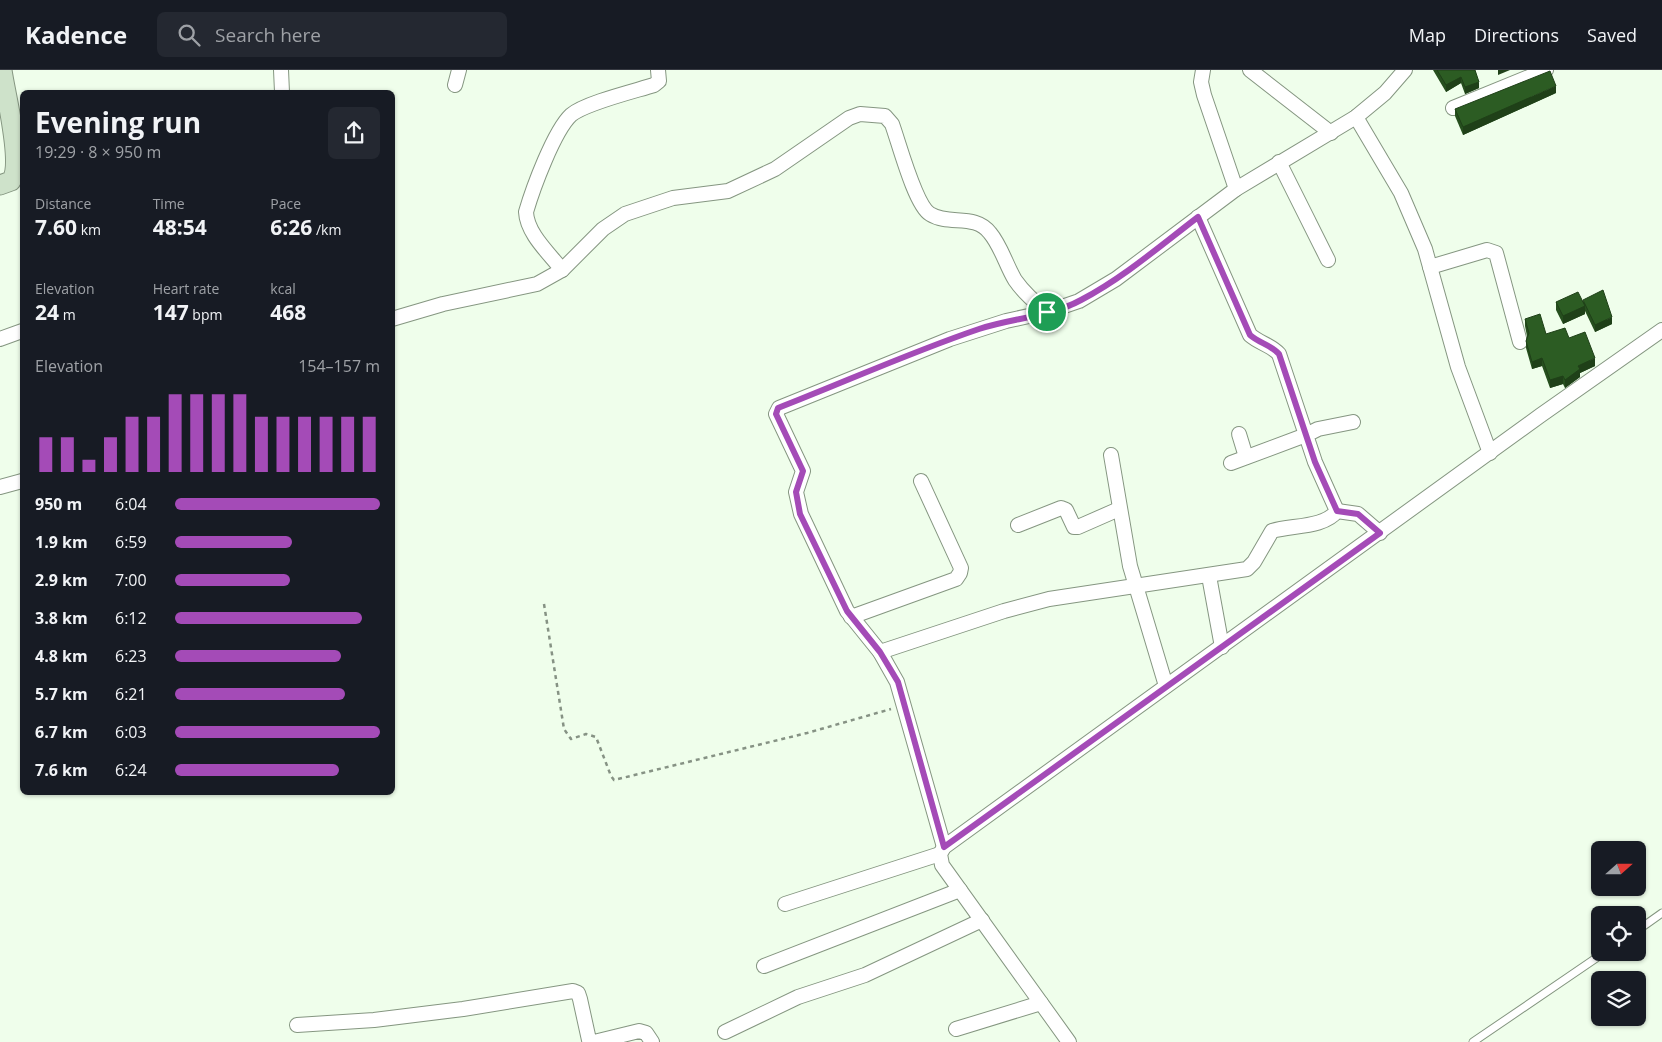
<!DOCTYPE html>
<html lang="en">
<head>
<meta charset="utf-8">
<style>
  :root { --surface:#171b24; --page:#242831; --text:#f1f3f6; --muted:#9ea1a6; --line:#363941; --accent:#a44bb7 }
  body { margin:0; font-family:"Open Sans",sans-serif; background:var(--page); color:var(--text); height:100vh; display:flex; flex-direction:column; font-size:19px; white-space:nowrap }
  * { box-sizing:border-box; margin:0 }
  p { font-size:16px; color:var(--muted) }
  .icon { flex:none; width:28px; height:28px; fill:none; stroke:currentColor; stroke-width:2; stroke-linecap:round; stroke-linejoin:round }
  .map { position:relative; flex:1; overflow:hidden }
  .details { position:absolute; left:20px; top:20px; width:375px; height:705px; display:flex; flex-direction:column; background:var(--surface); border-radius:8px; box-shadow:0 1px 4px #0004 }
  .details>* { flex:none }
  .needle { width:32px; rotate:69deg }
  .fabs { position:absolute; left:1591px; top:771px; display:grid; gap:10px }
  .fabs a { display:grid; place-items:center; width:55px; height:55px; border-radius:8px; background:var(--surface); box-shadow:0 1px 4px #0004; font-size:25px }
  .pin { position:absolute; display:grid; place-items:center; width:42px; height:42px; color:#fff; margin:-21px; border:2px solid #fff; border-radius:50%; box-shadow:0 1px 5px #0007 }
  .round { display:grid; place-items:center; flex:none; width:52px; height:52px; border-radius:8px; background:var(--page) }
  .overview { display:flex; align-items:center; justify-content:space-between; height:85px; padding:0 15px }
  h1 { font-size:28px; font-weight:700; line-height:38px }
  .stats { display:grid; grid-template-columns:repeat(3,1fr); gap:8px; height:85px; padding:5px 15px }
  .stats div { display:grid; align-content:center }
  .stats b { font-size:21px; font-weight:700 }
  .stats small { font-size:14px; font-weight:400 }
  .stats p { font-size:14px }
  .chart { height:140px; padding:10px 15px }
  .chart p { display:flex; justify-content:space-between }
  .chart svg { width:100%; height:90px; margin-top:5px; stroke:var(--accent); stroke-width:6 }
  ul { padding:0 15px; list-style:none; font-size:16px }
  li { display:grid; grid-template-columns:80px 60px 1fr; align-items:center; height:38px }
  li i { height:12px; border-radius:6px; background:var(--accent) }
  header { display:flex; align-items:center; gap:30px; box-sizing:border-box; height:70px; padding:0 25px; background:var(--surface); border-bottom:1px solid var(--line) }
  header strong { font-size:24px }
  nav { display:flex; gap:28px; margin-inline-start:auto; font-size:18px }
  .search { width:350px; height:45px; background:var(--page); display:flex; align-items:center; gap:12px; box-sizing:border-box; padding:0 18px; border-radius:8px; color:var(--muted); font-size:19px }
  .map>svg:first-child { display:block }
  .lines { fill:none; stroke-linecap:round; stroke-linejoin:round }
  .lane-casing { stroke:#859681; stroke-width:9 }
  .street-casing { stroke:#859681; stroke-width:16 }
  .secondary-casing { stroke:#859681; stroke-width:21 }
  .path { stroke:#869284; stroke-width:2.5; stroke-dasharray:4 4; stroke-linecap:butt }
  .lane { stroke:#fff; stroke-width:7 }
  .street { stroke:#fff; stroke-width:14 }
  .secondary { stroke:#cee2ca; stroke-width:19 }
  .wall { fill:#264f1e }
  .shaded-wall { fill:#1f4018 }
  .building { fill:#2c5c23; stroke:#1f4018 }
  .route-casing { stroke:#fff; stroke-width:10 }
  .route { stroke:#a44bb7; stroke-width:6 }
</style>
</head>
<body>
<header>
<strong>Kadence</strong>
<div class="search"><svg class="icon" aria-label="search" viewBox="0 0 24 24"><circle cx="10" cy="10" r="6"/><path d="M15 15l6 6"/></svg>Search here</div>
<nav><a>Map</a><a>Directions</a><a>Saved</a></nav>
</header>
<div class="map">
<svg width="1662" height="972" viewBox="0 0 1662 972">
  <rect width="100%" height="100%" fill="#effeeb"/>
  <g class="lines">
    <!-- lane casing -->
    <g class="lane-casing">
      <g id="lane">
        <path d="M1638,860L1662,843"/>
        <path d="M1473,972L1605,882"/>
      </g>
    </g>
    <!-- street casing -->
    <g class="street-casing">
      <g id="street">
        <path d="M281,0L282,22"/>
        <path d="M1203,0L1201,12L1204,25L1236,119"/>
        <path d="M1250,0L1331,63"/>
        <path d="M455,15L459,0"/>
        <path d="M1453,38L1546,0"/>
        <path d="M1356,47L1401,123L1425,179L1458,297L1490,383"/>
        <path d="M1279,92L1328,190"/>
        <path d="M1198,147L1250,265C1259,273 1271,275 1279,284L1306,365L1231,393"/>
        <path d="M1430,197L1487,180L1496,183L1520,272"/>
        <path d="M562,200C550,184 527,164 526,142C533,118 554,61 571,45C585,33 635,21 654,15L659,11L658,0"/>
        <path d="M392,249L443,234L537,214L562,200L603,159L625,144L673,128L728,121L775,99L849,48L860,44L885,46L892,54C899,73 915,135 930,144C949,156 975,143 990,163C1001,176 1006,195 1015,210C1024,223 1035,232 1047,242"/>
        <path d="M0,269L22,261"/>
        <path d="M1239,364L1246,387"/>
        <path d="M1111,385L1130,496L1166,616"/>
        <path d="M0,417L22,411"/>
        <path d="M1337,441L1358,444L1380,463"/>
        <path d="M1018,455L1061,438L1066,440L1074,457H1078L1119,439"/>
        <path d="M1209,506L1222,577"/>
        <path d="M851,547L956,509L960,503L961,498L921,411"/>
        <path d="M880,582L1004,541L1049,529L1247,499L1254,492L1272,461C1292,455 1324,458 1337,441L1315,392L1306,365L1318,359L1353,352"/>
        <path d="M944,777L897,612L880,582L847,541L801,444L796,422L803,401L776,344L779,338L950,269L1006,251L1047,242L1079,231L1116,209L1236,119L1356,47L1385,23L1405,0"/>
        <path d="M785,834L940,784"/>
        <path d="M764,896L960,820"/>
        <path d="M297,955L374,950L463,939L573,921L578,923L580,929L589,970L594,972L639,961L646,963L652,972"/>
        <path d="M956,959L1041,933"/>
        <path d="M725,962L798,927L865,905L982,850"/>
        <path d="M1069,972L942,795L940,784L944,777L1541,345L1662,260"/>
      </g>
    </g>
    <!-- secondary casing -->
    <g class="secondary-casing">
      <path id="secondary" d="M0,115L11,111C24,94 5,23 2,0"/>
    </g>
    <!-- path -->
    <path class="path" d="M544,534L564,659L571,669L586,664L596,667L611,706L614,710L807,663L891,639"/>
    <!-- lane -->
    <use href="#lane" class="lane"/>
    <!-- street -->
    <use href="#street" class="street"/>
    <!-- secondary -->
    <use href="#secondary" class="secondary"/>
  </g>
  <!-- wall -->
  <g class="wall">
    <path d="M1433,0H1475L1479,18L1465,24L1461,13L1446,22Z"/>
    <path d="M1556,23L1463,65L1455,46V39Z"/>
    <path d="M1583,231L1612,254L1595,262L1585,241V244L1563,254L1556,240V232Z"/>
    <path d="M1525,249L1546,264L1569,268L1595,296L1580,303V307L1565,318L1563,314L1550,318L1542,296L1532,299L1526,278V271L1527,266L1525,256Z"/>
  </g>
  <!-- shaded-wall -->
  <g class="shaded-wall">
    <path d="M1498,0H1510L1498,5Z"/>
    <path d="M1461,7V13L1446,22V15Z"/>
    <path d="M1479,12V18L1465,24V17Z"/>
    <path d="M1556,16V23L1463,65V57Z"/>
    <path d="M1585,236V244L1563,254V246Z"/>
    <path d="M1612,247V254L1595,262V255Z"/>
    <path d="M1542,288V296L1532,299V292Z"/>
    <path d="M1595,288V296L1580,303V307L1565,318V310L1578,296Z"/>
    <path d="M1563,306V314L1550,318V310Z"/>
  </g>
  <!-- building -->
  <g class="building">
    <path d="M1437,0H1475L1479,12L1465,17L1461,7L1446,15Z"/>
    <path d="M1550,1L1556,16L1463,57L1455,39Z"/>
    <path d="M1603,220L1612,247L1595,255L1583,230Z"/>
    <path d="M1578,222L1585,236L1563,246L1556,232Z"/>
    <path d="M1540,244L1546,264L1565,258L1569,268L1585,262L1595,288L1578,296L1580,299L1565,310L1563,306L1550,310L1542,288L1532,292L1526,271L1529,263L1525,249Z"/>
  </g>
  <g class="lines">
    <!-- route casing -->
    <g class="route-casing">
      <path id="route" d="M1198,147L1250,265C1259,273 1271,275 1279,284L1315,392L1337,441L1358,444L1380,463L944,777L898,612L880,582L847,541L800,444L796,422L803,401L776,344L778,338C845,312 911,282 979,259C1012,248 1050,247 1081,230C1123,208 1160,176 1198,147Z"/>
    </g>
    <!-- route -->
    <use href="#route" class="route"/>
  </g>
</svg>
<div class="fabs">
<a><svg class="needle" viewBox="-14 -14 28 28"><path d="M0-13l5 13h-10z" fill="#e53935"/><path d="M0 13l5-13h-10z" fill="#9ea1a6"/></svg></a>
<a><svg class="icon" aria-label="locate" viewBox="0 0 24 24"><circle cx="12" cy="12" r="6"/><path d="M12 2v4M12 18v4M2 12h4M18 12h4"/></svg></a>
<a><svg class="icon" aria-label="layers" viewBox="0 0 24 24"><path d="M12 4l9 5-9 5-9-5zM3 14l9 5 9-5"/></svg></a>
</div>
<div class="pin" style="left:1047px;top:242px;background:#1e9e55"><svg class="icon" aria-label="arrive" viewBox="0 0 24 24"><path d="M6 21V4h12l-3 4 3 4H6"/></svg></div>
<section class="details">
<div class="overview"><div><h1>Evening run</h1><p>19:29 · 8 × 950 m</p></div><a class="round"><svg class="icon" aria-label="share" viewBox="0 0 24 24"><path d="M12 15V3M7 8l5-5 5 5M5 13v7h14v-7"/></svg></a></div>
<div class="stats">
<div><p>Distance</p><b>7.60<small> km</small></b></div>
<div><p>Time</p><b>48:54</b></div>
<div><p>Pace</p><b>6:26<small> /km</small></b></div>
</div>
<div class="stats">
<div><p>Elevation</p><b>24<small> m</small></b></div>
<div><p>Heart rate</p><b>147<small> bpm</small></b></div>
<div><p>kcal</p><b>468</b></div>
</div>
<div class="chart"><p><span>Elevation</span>154–157 m</p>
<svg viewBox="0 0 160 44" preserveAspectRatio="none"><path d="M5 44V27M15 44V27M25 44V38M35 44V27M45 44V17M55 44V17M65 44V6M75 44V6M85 44V6M95 44V6M105 44V17M115 44V17M125 44V17M135 44V17M145 44V17M155 44V17"/></svg>
</div>
<ul>
<li><b>950 m</b>6:04<i style="width:100%"></i></li>
<li><b>1.9 km</b>6:59<i style="width:57%"></i></li>
<li><b>2.9 km</b>7:00<i style="width:56%"></i></li>
<li><b>3.8 km</b>6:12<i style="width:91%"></i></li>
<li><b>4.8 km</b>6:23<i style="width:81%"></i></li>
<li><b>5.7 km</b>6:21<i style="width:83%"></i></li>
<li><b>6.7 km</b>6:03<i style="width:100%"></i></li>
<li><b>7.6 km</b>6:24<i style="width:80%"></i></li>
</ul>
</section>
</div>
</body>
</html>
